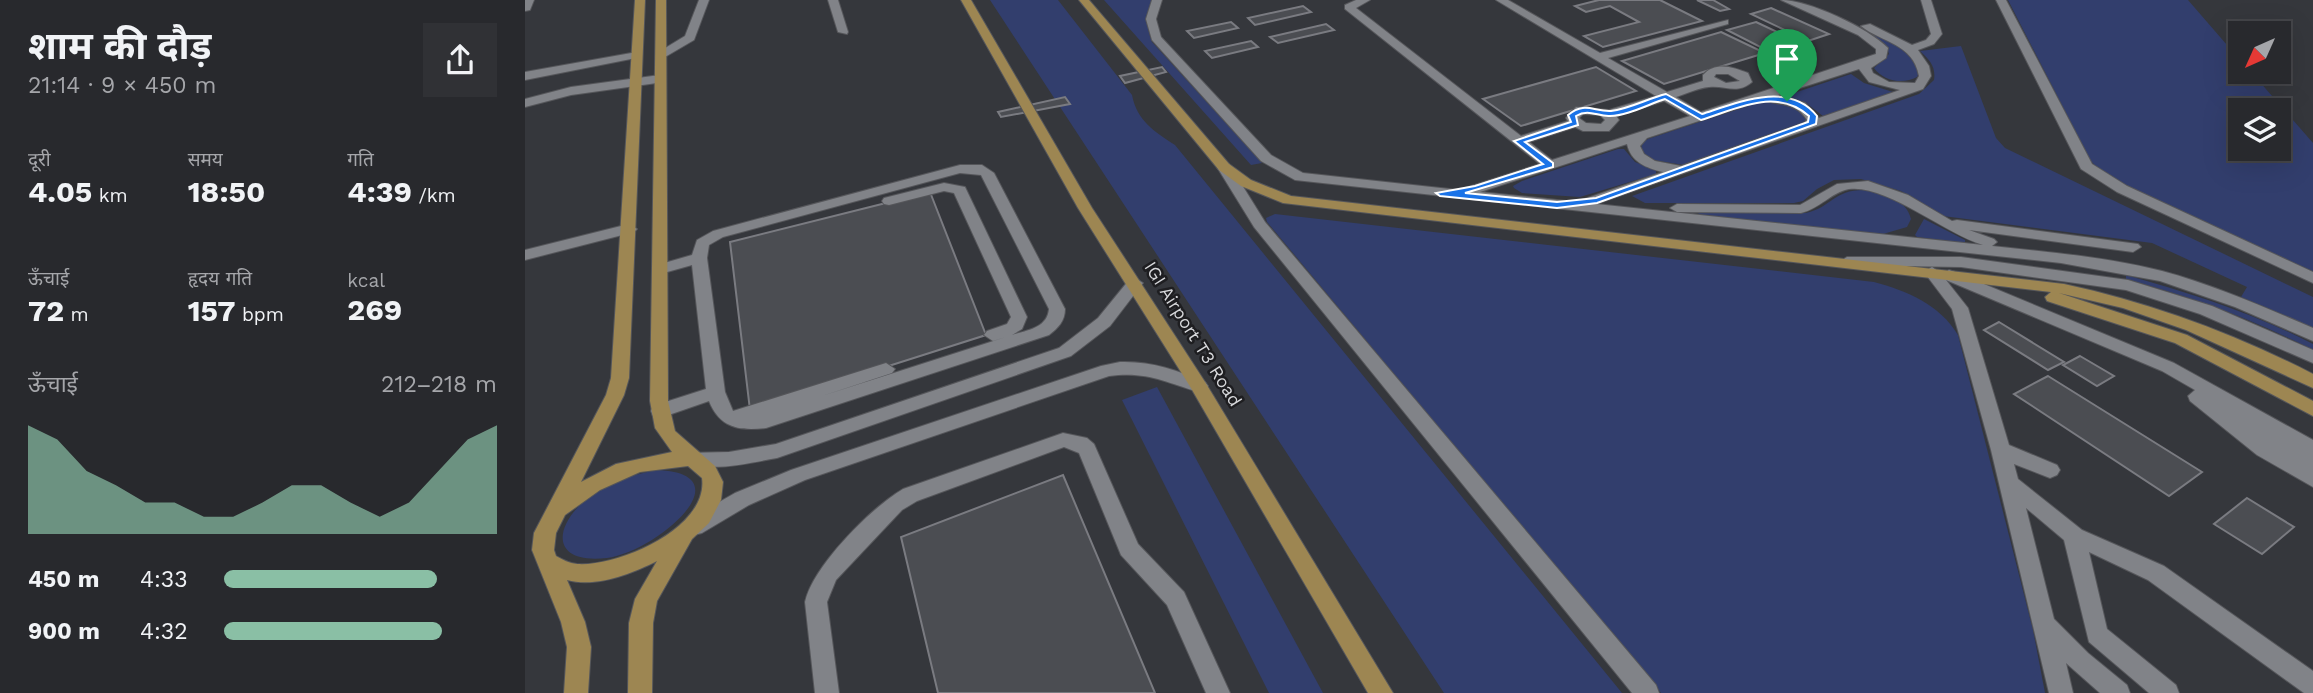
<!DOCTYPE html>
<html lang="hi">
<head>
<meta charset="utf-8">
<style>
  :root { --surface:#28292d; --page:#303135; --text:#f1f3f6; --muted:#a5a6aa; --line:#444549; --accent:#8abfa5 }
  body { margin:0; font-family:"Work Sans","Noto Sans Devanagari",sans-serif; background:var(--page); color:var(--text); height:100vh; display:flex; flex-direction:column; font-size:26px; white-space:nowrap }
  * { box-sizing:border-box; margin:0 }
  p { font-size:23px; color:var(--muted) }
  .icon { flex:none; width:38px; height:38px; fill:none; stroke:currentColor; stroke-width:2; stroke-linecap:round; stroke-linejoin:round }
  .map { position:relative; flex:1; overflow:hidden }
  .sheet { display:flex; flex-direction:column; background:var(--surface); width:525px }
  .sheet>* { flex:none }
  .needle { width:46px; rotate:225deg }
  .controls { position:absolute; left:1703px; top:21px; display:grid; gap:14px }
  .controls a { display:grid; place-items:center; width:63px; height:63px; border-radius:0px; background:var(--surface); box-shadow:0 7px 28px #0002,0 0 0 2px var(--line); font-size:35px }
  .pin { position:absolute; display:grid; place-items:center; width:60px; height:60px; color:#fff; margin:-72px -30px; border-radius:50% 50% 50% 0; rotate:-45deg; box-shadow:0 0 7px #0007 }
  .pin .icon { rotate:45deg }
  .round { display:grid; place-items:center; flex:none; width:74px; height:74px; border-radius:0px; background:var(--page) }
  .summary { display:flex; align-items:center; justify-content:space-between; height:119px; padding:0 28px }
  h1 { font-size:38px; font-weight:700; line-height:52px }
  .stats { display:grid; grid-template-columns:repeat(3,1fr); gap:10px; height:119px; padding:7px 28px }
  .stats div { display:grid; align-content:center }
  .stats b { font-size:30px; font-weight:700 }
  .stats small { font-size:19px; font-weight:400 }
  .stats p { font-size:19px }
  .chart { height:196px; padding:14px 28px }
  .chart p { display:flex; justify-content:space-between }
  .chart svg { width:100%; height:126px; margin-top:7px; fill:var(--accent); opacity:.7 }
  ul { padding:0 28px; list-style:none; font-size:23px }
  li { display:grid; grid-template-columns:112px 84px 1fr; align-items:center; height:52px }
  li i { height:18px; border-radius:9px; background:var(--accent) }
  main { display:flex; flex:1; min-height:0 }
  .map>svg:first-child { display:block }
  .green { fill:#323e6d; fill-rule:evenodd }
  .building { fill:#4b4d52; stroke:#7a7b81; stroke-width:2 }
  .lines { fill:none; stroke-linecap:round; stroke-linejoin:round }
  .minor-casing { stroke:#55565a; stroke-width:2 }
  .major-casing { stroke:#55565a; stroke-width:2 }
  .minor { fill:#818388; fill-rule:evenodd }
  .major { fill:#9d8652; fill-rule:evenodd }
  .route { fill:#1a73e8; stroke:#fff; stroke-width:2; fill-rule:evenodd }
  .labels { text-anchor:middle; stroke-width:5; stroke-linejoin:round; paint-order:stroke }
  .street-label { font-size:18px; fill:#d7d8db; stroke:#1e1e21 }
</style>
</head>
<body>
<main>
<section class="sheet">
<div class="summary"><div><h1>शाम की दौड़</h1><p>21:14 · 9 × 450 m</p></div><a class="round"><svg class="icon" aria-label="share" viewBox="0 0 24 24"><path d="M12 15V3M7 8l5-5 5 5M5 13v7h14v-7"/></svg></a></div>
<div class="stats">
<div><p>दूरी</p><b>4.05<small> km</small></b></div>
<div><p>समय</p><b>18:50</b></div>
<div><p>गति</p><b>4:39<small> /km</small></b></div>
</div>
<div class="stats">
<div><p>ऊँचाई</p><b>72<small> m</small></b></div>
<div><p>हृदय गति</p><b>157<small> bpm</small></b></div>
<div><p>kcal</p><b>269</b></div>
</div>
<div class="chart"><p><span>ऊँचाई</span>212–218 m</p>
<svg viewBox="0 0 160 44" preserveAspectRatio="none"><path d="M0 44V6L10 11L20 22L30 27L40 33L50 33L60 38L70 38L80 33L90 27L100 27L110 33L120 38L130 33L140 22L150 11L160 6V44z"/></svg>
</div>
<ul>
<li><b>450 m</b>4:33<i style="width:78%"></i></li>
<li><b>900 m</b>4:32<i style="width:80%"></i></li>
</ul>
</section>
<div class="map">
<svg width="1788" height="693" viewBox="0 0 1788 693">
  <rect width="100%" height="100%" fill="#35373c"/>
  <!-- green -->
  <g class="green">
    <path d="M465,0H533L607,95C612,121 629,131 650,145L1097,693H919Z"/>
    <path d="M579,0H629C621,16 621,26 627,42L737,163L726,165Z"/>
    <path d="M1483,0H1663L1715,60V72H1726L1788,143V272L1598,184L1573,169L1565,160ZM1715,110H1754V149H1715Z"/>
    <path d="M1350,33C1369,44 1386,51 1394,73L1392,77C1378,85 1358,81 1349,68L1364,54L1361,45L1346,34Z"/>
    <path d="M1436,46L1471,138L1480,148L1788,297V328L1716,297L1722,287L1627,243L1418,216L1376,191L1336,179L1309,180L1292,189L1278,201L1269,203H1120L1107,196L1394,94L1409,80C1411,67 1405,60 1395,51Z"/>
    <path d="M1326,74L1339,83L1368,92L1298,116L1281,103L1260,96Z"/>
    <path d="M1235,102C1254,101 1267,104 1281,116V121L1275,125L1159,165L1128,160L1116,151L1117,143L1123,139Z"/>
    <path d="M1093,149H1099L1110,162L1131,170V174L1055,197L997,193L989,188L988,186L997,181Z"/>
    <path d="M1339,190C1357,193 1381,198 1386,219L1382,227L1358,234L1176,216L1173,213H1281C1307,207 1308,190 1339,190Z"/>
    <path d="M750,214L1349,282C1382,291 1414,304 1433,335L1508,630L1520,693H1136L742,222L741,218Z"/>
    <path d="M1399,219L1440,240V243L1392,237L1390,235Z"/>
    <path d="M1601,275C1665,293 1728,313 1788,344V350C1728,319 1666,297 1601,279Z"/>
    <path d="M632,387L798,693H744L597,400Z"/>
    <path d="M131,470C223,473 131,552 82,558C23,565 28,523 67,495C86,481 108,475 131,470Z"/>
  </g>
  <!-- building -->
  <g class="building">
    <path d="M1074,0H1135L1177,21L1078,47L1059,36L1114,22L1085,6L1061,12L1050,6Z"/>
    <path d="M1172,0H1188L1204,9L1195,11Z"/>
    <path d="M778,6L786,12L730,25L723,18Z"/>
    <path d="M1246,8L1304,34L1283,41L1226,14Z"/>
    <path d="M706,22L713,28L669,38L662,31Z"/>
    <path d="M1231,22L1275,43L1245,52L1202,30Z"/>
    <path d="M801,24L809,30L753,43L745,37Z"/>
    <path d="M1196,32L1240,53L1139,84L1097,61Z"/>
    <path d="M726,41L733,47L687,58L680,51Z"/>
    <path d="M637,67L641,72L600,83L595,76Z"/>
    <path d="M1071,67L1111,91L996,126L958,99Z"/>
    <path d="M540,97L545,104L476,117L473,112Z"/>
    <path d="M405,192L461,335L225,410L205,242Z"/>
    <path d="M1474,322L1539,362L1523,370L1459,330Z"/>
    <path d="M1555,356L1589,376L1572,386L1538,365Z"/>
    <path d="M1523,376L1677,472L1644,496L1489,394Z"/>
    <path d="M538,475L630,693H413L376,537Z"/>
    <path d="M1722,498L1769,527L1737,554L1689,524Z"/>
  </g>
  <g class="lines">
    <!-- minor casing -->
    <g class="minor-casing">
      <g id="minor">
        <path d="M0,0H9L5,10L0,11Z"/>
        <path d="M174,0H184L169,40L140,57H132V53L160,36Z"/>
        <path d="M303,0H313L323,32L322,34L313,32Z"/>
        <path d="M627,0H637L631,19L636,37L746,155L778,173L934,190L1015,164L820,9V5L831,0H845L831,8L996,136L1043,121L1041,118L1051,107L1084,110L1131,96L971,0H983L1075,53L1203,20V24L1083,58L1142,92L1178,81V75C1190,61 1208,67 1223,73L1227,82C1212,95 1200,85 1184,87C1173,88 1161,94 1151,97L1176,112L1351,54V49L1333,35L1256,0C1284,0 1343,28 1363,48L1361,58L1346,68L1348,73L1364,82L1390,83L1394,76C1388,43 1357,43 1336,26L1345,24L1387,45L1401,40L1406,34L1396,0H1406L1417,34L1409,44L1393,50L1404,66L1406,76L1398,89L1071,204L1458,245C1419,233 1361,184 1324,189C1307,192 1294,209 1276,213L1152,212L1145,208L1152,204L1275,205L1312,184L1343,181L1383,195L1427,221L1432,220L1613,244L1616,247L1608,252L1444,230L1469,239L1472,242L1467,246C1523,252 1582,257 1637,271C1689,285 1739,307 1788,328V341L1710,307L1635,281L1536,263L770,180L736,161L627,40L621,19ZM1334,69L1344,82L1375,90L1294,118L1280,103L1253,95ZM1191,74H1203L1215,81L1201,83L1189,77ZM1238,100C1255,105 1272,103 1282,120L1279,123L1156,166L1130,161L1119,154L1115,146L1122,138ZM1139,101L1165,116L1027,160L1004,142L1050,127L1058,131H1084L1094,120L1091,116ZM1058,114L1075,115L1080,120L1076,124L1061,123L1054,118ZM1102,144C1106,162 1121,168 1138,172L1051,202L955,192Z"/>
        <path d="M1471,0H1481L1567,164L1602,186L1788,272V283L1592,192L1556,169Z"/>
        <path d="M112,52L116,53V57L0,80V72Z"/>
        <path d="M135,75L139,76V82L46,95L0,107V99L46,87Z"/>
        <path d="M699,163L704,164L740,222L1131,685L1134,693H1107L729,227L692,167Z"/>
        <path d="M435,165H457L469,173L540,309C540,321 533,328 524,335L241,428C214,431 195,428 184,401L135,418L128,416L126,411L128,406L181,389L167,265L135,274L127,269L129,266L167,255L172,240L188,231ZM435,173L456,175L524,309C522,328 503,330 487,335L497,329L502,317L440,187L419,183L359,198L357,201L359,204L364,205L419,191L429,193L486,317L482,324L462,331L459,335L468,341L481,337L297,396L367,373L370,369L361,363L208,411L200,392L182,258L184,245L198,237Z"/>
        <path d="M104,224L112,229L109,232L0,260V250Z"/>
        <path d="M1322,257H1436L1603,280L1687,306L1788,350V363L1675,314L1601,290L1436,267L1316,265L1314,262Z"/>
        <path d="M1407,267L1417,274L1424,270L1430,272L1649,363L1788,440V487L1732,455L1665,401L1663,396L1670,390L1637,371L1421,280L1443,308L1484,445L1532,465L1535,470L1532,475L1525,478L1489,464L1493,479L1557,530L1639,566L1788,671V693H1779L1623,580L1564,552L1582,629L1651,685L1654,693H1624L1564,642L1539,540L1501,508L1529,619L1563,653L1602,685L1605,693H1575L1541,663L1548,693H1524L1466,450L1427,309L1399,272Z"/>
        <path d="M610,278L618,283L585,326L546,356L252,458C223,463 189,472 160,463L157,458L160,453L204,452L251,444L534,348L573,318L604,280Z"/>
        <path d="M595,362C626,361 652,370 680,382L683,386L680,390L674,392C639,382 622,371 584,376L280,480L224,505L177,533L169,535L161,533L158,527L161,521L210,493L266,470L576,366Z"/>
        <path d="M538,433L562,438L569,444L613,544L659,592L705,693H681L642,605L596,555L554,453L539,447L392,501L377,510L311,580L302,602L314,693H290L280,602C288,566 346,508 378,489Z"/>
      </g>
    </g>
    <!-- major casing -->
    <g class="major-casing">
      <g id="major">
        <path d="M110,0H120L104,378L99,395L56,482L91,464L147,452L130,428L125,401L131,0H141L143,401L150,431L190,466L198,482L196,500L184,523L167,539L132,601L128,623L127,693H103L104,623L110,599L132,561C106,574 71,588 42,580L60,622L66,647L63,693H39L42,647L36,622L7,550L9,533L81,395L86,378ZM163,466L177,478C184,528 93,567 52,564C44,563 38,560 31,556L29,550L31,533L40,515L75,490L115,472Z"/>
        <path d="M436,0H446L567,208L680,382L868,693H843L666,388L553,208Z"/>
        <path d="M554,0H564L704,164L726,180L766,196L1539,284C1627,303 1708,333 1788,374V388L1661,330L1598,308L1534,293L1662,335L1788,401V416L1650,343L1522,301L1520,297L1526,292L758,203L716,186L694,170Z"/>
      </g>
    </g>
    <!-- minor -->
    <use href="#minor" class="minor"/>
    <!-- major -->
    <use href="#major" class="major"/>
  </g>
  <!-- route -->
  <path class="route" d="M1141,94L1177,114C1211,103 1264,80 1292,116L1291,124L1072,203L1032,208L915,196L911,193L950,186L1018,164L989,141L1046,122L1043,115C1060,101 1069,112 1086,111C1104,109 1124,98 1141,94ZM1140,99L1176,120C1212,109 1251,87 1284,116L1283,122L1071,198L1032,202L940,193L1028,167V163L1000,142L1053,125L1051,116C1064,108 1073,117 1085,116C1102,116 1124,104 1140,99Z"/>
  <g class="labels">
    <!-- street labels -->
    <g class="street-label">
      <text transform="translate(668 334) rotate(58)" y="6">IGI Airport T3 Road</text>
    </g>
  </g>
</svg>
<div class="controls">
<a><svg class="needle" viewBox="-14 -14 28 28"><path d="M0-13l5 13h-10z" fill="#e53935"/><path d="M0 13l5-13h-10z" fill="#a5a6aa"/></svg></a>
<a><svg class="icon" aria-label="layers" viewBox="0 0 24 24"><path d="M12 4l9 5-9 5-9-5zM3 14l9 5 9-5"/></svg></a>
</div>
<div class="pin" style="left:1262px;top:101px;background:#1e9e55"><svg class="icon" aria-label="arrive" viewBox="0 0 24 24"><path d="M6 21V4h12l-3 4 3 4H6"/></svg></div>
</div>
</main>
</body>
</html>
